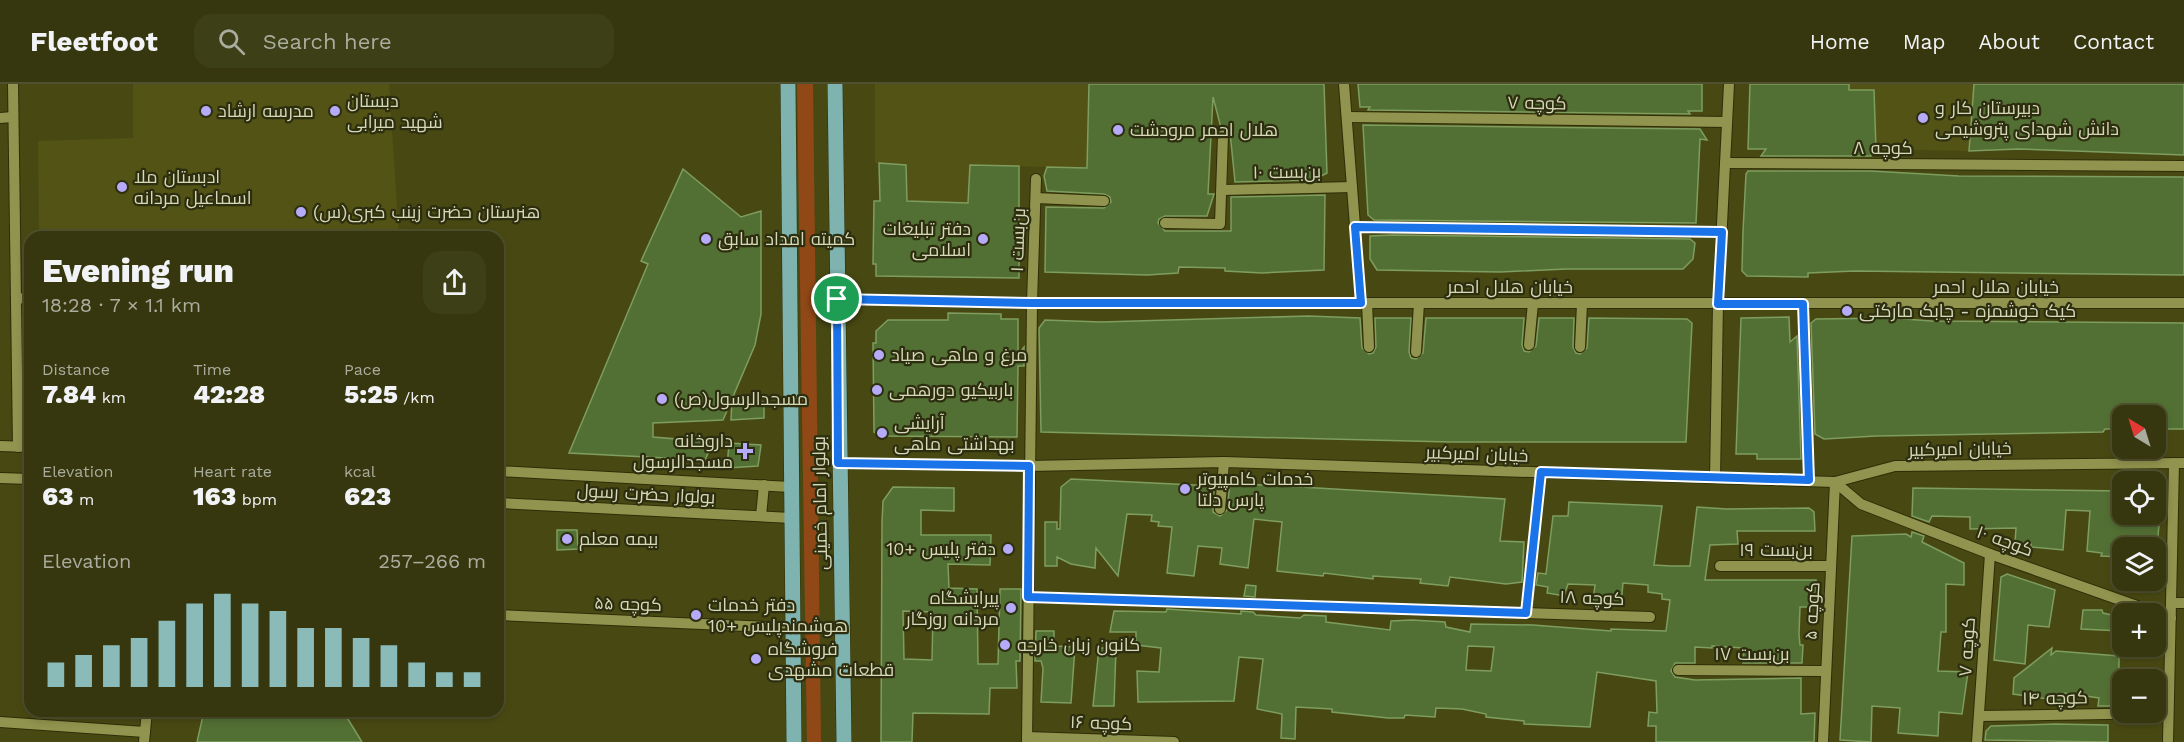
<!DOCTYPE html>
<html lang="en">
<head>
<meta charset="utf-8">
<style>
  :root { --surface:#36370e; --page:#3d3f17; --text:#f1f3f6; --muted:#aaac9e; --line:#50512e; --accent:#8bbbb9 }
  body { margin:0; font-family:"Work Sans",Cairo,sans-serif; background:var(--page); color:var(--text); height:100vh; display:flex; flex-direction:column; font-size:22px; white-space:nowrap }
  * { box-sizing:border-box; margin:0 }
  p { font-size:20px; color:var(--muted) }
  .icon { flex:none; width:33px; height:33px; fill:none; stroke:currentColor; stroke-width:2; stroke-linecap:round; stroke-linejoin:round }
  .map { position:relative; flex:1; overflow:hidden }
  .side { position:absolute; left:24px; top:147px; width:480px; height:486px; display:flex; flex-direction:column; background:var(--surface); border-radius:18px; box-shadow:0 3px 9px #0003,0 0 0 2px var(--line) }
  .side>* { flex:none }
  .needle { width:39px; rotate:322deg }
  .buttons { position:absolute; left:2112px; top:321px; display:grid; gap:12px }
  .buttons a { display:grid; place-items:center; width:54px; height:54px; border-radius:12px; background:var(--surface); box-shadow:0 3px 9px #0003,0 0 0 2px var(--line); font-size:30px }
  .pin { position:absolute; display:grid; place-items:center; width:51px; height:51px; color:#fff; margin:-26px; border:3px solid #fff; border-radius:50%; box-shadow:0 2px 6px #0007 }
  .round { display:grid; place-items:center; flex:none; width:63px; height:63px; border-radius:18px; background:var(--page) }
  .head { display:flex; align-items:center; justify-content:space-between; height:102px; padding:0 18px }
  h1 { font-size:33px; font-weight:800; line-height:45px }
  .stats { display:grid; grid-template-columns:repeat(3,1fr); gap:9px; height:102px; padding:6px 18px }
  .stats div { display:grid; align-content:center }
  .stats b { font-size:26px; font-weight:800 }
  .stats small { font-size:16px; font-weight:400 }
  .stats p { font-size:16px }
  .chart { height:168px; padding:12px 18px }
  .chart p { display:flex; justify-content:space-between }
  .chart svg { width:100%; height:108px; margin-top:6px; stroke:var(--accent); stroke-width:6 }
  header { display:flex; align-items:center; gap:36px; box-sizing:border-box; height:84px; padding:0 30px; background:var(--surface); border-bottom:2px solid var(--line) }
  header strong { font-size:28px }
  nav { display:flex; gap:33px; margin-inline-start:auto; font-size:21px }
  .search { width:420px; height:54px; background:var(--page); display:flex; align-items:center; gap:15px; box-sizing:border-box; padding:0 21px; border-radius:18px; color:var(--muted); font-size:22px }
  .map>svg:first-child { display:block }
  .built { fill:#525314 }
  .green { fill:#914817 }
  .building { fill:#537034; stroke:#7e9d5f; stroke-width:1.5; fill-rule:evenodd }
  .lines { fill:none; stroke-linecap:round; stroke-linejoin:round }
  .minor-casing { stroke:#2d2e08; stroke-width:12 }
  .major-casing { stroke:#2d2e08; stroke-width:16 }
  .minor { stroke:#91944e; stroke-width:10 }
  .major { stroke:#7eb3af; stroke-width:15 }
  .route-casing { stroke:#fff; stroke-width:12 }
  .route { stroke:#1a73e8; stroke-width:8 }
  .poi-dot { fill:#b6abf8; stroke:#2d2e10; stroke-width:2 }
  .labels { text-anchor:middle; stroke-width:4.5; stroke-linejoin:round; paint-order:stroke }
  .poi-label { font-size:18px; fill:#d6d9b6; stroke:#2d2e10; text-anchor:start }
  .street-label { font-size:18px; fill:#d6d9b6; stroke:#2d2e10 }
</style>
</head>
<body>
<header>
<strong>Fleetfoot</strong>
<div class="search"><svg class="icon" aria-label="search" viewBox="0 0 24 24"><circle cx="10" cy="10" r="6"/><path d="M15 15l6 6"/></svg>Search here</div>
<nav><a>Home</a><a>Map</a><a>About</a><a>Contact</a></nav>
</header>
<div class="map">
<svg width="2184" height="658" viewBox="0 0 2184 658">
  <rect width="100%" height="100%" fill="#484912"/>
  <!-- built -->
  <g class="built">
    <path d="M133,0H389L399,153H139L138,150H39L38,57L133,54Z"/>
    <path d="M875,0H1089L1087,84L971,81L968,119L907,117L906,81L875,79Z"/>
    <path d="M1849,0H1974L1969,67L1876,65L1874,7L1849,6Z"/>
  </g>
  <!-- green -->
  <path class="green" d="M797,0H813L821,658H807Z"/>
  <!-- building -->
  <g class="building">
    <path d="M1089,0H1324L1327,89L1314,96L1235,98L1230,48L1221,44L1213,13L1208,110H1214L1213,113L1207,132H1165L1159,135L1158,139L1165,147H1231V113L1325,111L1324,186L1262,189L1225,187V184L1179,183L1178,189L1147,191L1045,188L1046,123L1104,124L1111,118L1110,113L1104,110L1047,107L1044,92L1047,83L1087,84Z"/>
    <path d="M1358,0H1702V27H1688L1690,30L1368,26L1370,23H1360Z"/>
    <path d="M1750,0H1849V6H1874L1876,65L1870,66L1871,72H1761L1766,65H1748Z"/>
    <path d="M1974,0H2184V71L2018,65L1969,67Z"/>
    <path d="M1363,41L1700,45L1707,56L1700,55L1696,139L1374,136L1368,131Z"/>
    <path d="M879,79L906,81L907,117L968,119L970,81L1019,82V194L876,192V180H873L874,117H880Z"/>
    <path d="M683,85L741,133L761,127V230L755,261L723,336L653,339V353L713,358L705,376L569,369L648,180L641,177Z"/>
    <path d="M1748,87H1871L1959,92L2184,93V191L1855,187L1808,189V193L1747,192L1742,187L1743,147L1746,90Z"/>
    <path d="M1393,151L1690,155L1695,159L1693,175L1683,185H1566L1500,188L1377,186L1370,175V152Z"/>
    <path d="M948,229L1001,230V235H1018V271L1024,263V282H1018L1017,353L879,352L874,348L873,259H876V247L888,236H948Z"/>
    <path d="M1309,232L1360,234L1362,264L1369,270L1373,269L1376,263L1375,234H1411L1409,268L1411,274L1416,275L1423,269L1426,234H1524L1522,261L1524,267L1529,268L1536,262L1539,234H1574L1573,263L1576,269L1580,270L1587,264L1589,234L1687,235L1692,239L1686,358H1450L1041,348L1039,244L1045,236L1101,238Z"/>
    <path d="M1789,233L1790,258L1797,252L1801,375H1757V370H1736L1741,234Z"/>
    <path d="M1891,234L1932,237L2184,239V345H2156V332H2122V345H2105L2103,348L1876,352L1824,355L1815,350L1811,239L1816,235Z"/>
    <path d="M732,316L764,318V334L731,336Z"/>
    <path d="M729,359L761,361L758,382L727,384Z"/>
    <path d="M1071,395L1214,402L1213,428L1220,432L1227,426L1230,399L1505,415L1500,457L1524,458L1522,498L1506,500L1450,493L1448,502L1420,499L1421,495L1373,492V495L1324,489L1323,492L1277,487L1282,438L1254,435L1248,484L1220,480L1222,464L1198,462L1194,492L1167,489L1172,443L1158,442L1159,438L1151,437L1152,431L1127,430L1118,492L1096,464L1095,484L1071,480L1057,473V482H1045V438H1057V445H1060L1061,403Z"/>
    <path d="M893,403L954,404V427L921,426V451H991L990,481L948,480L949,504L977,505L978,580H998L1000,505H1021L1020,577H1016L1017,604H990L989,630L913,629L912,658H881L882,438L883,417ZM903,527L933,528L932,576L904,575Z"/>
    <path d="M1913,404L2122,407V430H2160L2157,464H2122V473L2101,472L2102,469L2087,467L2090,427L2066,426L2063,466L2031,463V460L2015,458L2016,444L1970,445V433L1932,432L1929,438L1912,432Z"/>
    <path d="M1569,418L1662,422L1654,481L1671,482H1690L1697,423L1727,425L1809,424L1814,428L1815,447H1737L1738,460L1710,461L1705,496H1816L1815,523H1800L1799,550L1800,561H1803L1802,579H1743L1744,564L1712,562V564L1695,563V579H1675L1671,587L1675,593L1695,596L1801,594V630L1815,629L1814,658H1656V642H1648L1649,628L1657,629L1656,597L1597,588L1590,643L1524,640V637L1486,633V630L1462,625L1436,624L1435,633L1405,631L1404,634H1388L1332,628V625L1296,623L1295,655L1281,654L1282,630L1257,625L1263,575L1239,573L1234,617L1138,618L1137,587L1159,588L1161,564L1136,561V548H1110L1114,527L1166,528L1167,525L1241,530V527L1253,528L1256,531L1300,534L1304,531L1326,532V538L1390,546L1391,537L1412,536L1445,538L1446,543L1470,548L1471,540L1533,541L1611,547V545L1666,547L1670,516L1662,515V510L1648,508V501L1623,499L1621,520L1593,517L1595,501L1568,500L1564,512L1547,509L1548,503L1536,501L1538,489L1546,490L1553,432H1568ZM1468,562L1494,563L1491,587L1466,586Z"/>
    <path d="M557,446H577L578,465L557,466Z"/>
    <path d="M1912,448L1924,452L1922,458L1964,479V501L1946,500V548H1941L1938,587L1968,588L1962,630L1939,628L1938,652L1898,649L1900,624L1872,622L1871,658L1840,656L1852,452L1906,450L1911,453Z"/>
    <path d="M2007,490L2055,506L2049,543L2028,541L2025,580L1994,576L2001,493Z"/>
    <path d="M1246,501L1256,502L1255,513L1244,512Z"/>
    <path d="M2083,526H2102L2103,529L2121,533V547L2081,545Z"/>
    <path d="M1036,547H1054V562L1075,563L1071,619L1041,618L1043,584L1041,577H1035Z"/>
    <path d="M1099,564H1116L1114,622H1093Z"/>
    <path d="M2052,564L2051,571L2056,567L2119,572V591H2122V622H2098L2099,614L2065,609L2063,617L2013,610L2014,594Z"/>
    <path d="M204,627H343L362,658H197Z"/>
    <path d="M2055,640L2108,641V658L1985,656L1986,647L1991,642Z"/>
  </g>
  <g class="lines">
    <!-- minor casing -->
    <g class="minor-casing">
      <g id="minor">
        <path d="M13,0L18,363"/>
        <path d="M1344,0L1361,219"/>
        <path d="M1347,33L1727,38"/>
        <path d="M0,34L13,33"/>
        <path d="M1725,79L2184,82"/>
        <path d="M1223,106L1352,103"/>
        <path d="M1036,114L1104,117"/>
        <path d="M1165,139L1220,140L1223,51"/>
        <path d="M1355,143L1722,148"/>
        <path d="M16,214L30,215"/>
        <path d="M837,215L1032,219H2184"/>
        <path d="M1367,219L1369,263"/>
        <path d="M1803,220L1809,396"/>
        <path d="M1529,261L1533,219"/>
        <path d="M1580,263L1582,220"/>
        <path d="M1416,268L1419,219"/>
        <path d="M0,362L30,363"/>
        <path d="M838,379L1029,382L1224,378L1835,398L1895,382L2184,379"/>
        <path d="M498,387L791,403"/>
        <path d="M0,394L30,395"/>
        <path d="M1715,394L1718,220L1729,0"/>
        <path d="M1835,398L1861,420L1990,470L2171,534"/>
        <path d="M498,419L792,434"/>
        <path d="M1220,425L1224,378"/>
        <path d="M761,432L764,401"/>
        <path d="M1720,482H1831"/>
        <path d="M1028,513L1650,533"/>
        <path d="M2171,519H2184"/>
        <path d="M1526,529L1541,388"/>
        <path d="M498,531L793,544"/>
        <path d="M1678,586L1826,587"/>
        <path d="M1979,632L2168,629"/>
        <path d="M0,638L145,648"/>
        <path d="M1027,653L1174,658"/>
        <path d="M144,658L147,627"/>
        <path d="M1027,658L1032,219L1036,95"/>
        <path d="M1823,658L1835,398"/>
        <path d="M1977,658L1990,470"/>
        <path d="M2168,658L2174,379"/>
      </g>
    </g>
    <!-- major casing -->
    <g class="major-casing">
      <g id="major">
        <path d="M788,0L794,658"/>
        <path d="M835,0L844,658"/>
      </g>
    </g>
    <!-- minor -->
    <use href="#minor" class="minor"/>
    <!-- major -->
    <use href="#major" class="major"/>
  </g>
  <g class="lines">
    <!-- route casing -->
    <g class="route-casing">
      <path id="route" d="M1355,143L1722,148L1718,220H1803L1809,396L1541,388L1526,529L1028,513L1029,382L838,379L837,215L1032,219H1361Z"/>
    </g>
    <!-- route -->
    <use href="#route" class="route"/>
  </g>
  <!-- markers -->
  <g class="poi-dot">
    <circle cx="206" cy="27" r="6"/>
    <circle cx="335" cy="27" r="6"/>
    <circle cx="1923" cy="34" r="6"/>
    <circle cx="1118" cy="46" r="6"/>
    <circle cx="122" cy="103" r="6"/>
    <circle cx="301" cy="128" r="6"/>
    <circle cx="706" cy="155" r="6"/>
    <circle cx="983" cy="155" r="6"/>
    <circle cx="1847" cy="227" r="6"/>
    <circle cx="879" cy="271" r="6"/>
    <circle cx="877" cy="306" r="6"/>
    <circle cx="662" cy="315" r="6"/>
    <circle cx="882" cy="349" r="6"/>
    <path d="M742 358h6v6h6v6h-6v6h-6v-6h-6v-6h6z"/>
    <circle cx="1185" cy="405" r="6"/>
    <circle cx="567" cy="455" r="6"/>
    <circle cx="1008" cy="465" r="6"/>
    <circle cx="1011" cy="524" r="6"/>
    <circle cx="696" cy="531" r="6"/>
    <circle cx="1005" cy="561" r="6"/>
    <circle cx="756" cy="575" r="6"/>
  </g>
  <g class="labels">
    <!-- poi labels -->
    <g class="poi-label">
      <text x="347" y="23">دبستان<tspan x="347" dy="21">شهید میرابی</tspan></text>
      <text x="1935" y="30">دبیرستان کار و<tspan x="1935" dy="21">دانش شهدای پتروشیمی</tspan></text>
      <text x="218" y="33">مدرسه ارشاد</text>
      <text x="1130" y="52">هلال احمر مرودشت</text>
      <text x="134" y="99">ادبستان ملا<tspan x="134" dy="21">اسماعیل مردانه</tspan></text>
      <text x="313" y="134">هنرستان حضرت زینب کبری(س)</text>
      <text x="971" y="151" text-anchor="end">دفتر تبلیغات<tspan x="971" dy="21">اسلامی</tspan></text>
      <text x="718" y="161">کمیته امداد سابق</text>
      <text x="1859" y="233">کیک خوشمزه - چابک مارکتی</text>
      <text x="891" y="277">مرغ و ماهی صیاد</text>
      <text x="889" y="312">باربیکیو دورهمی</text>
      <text x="674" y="321">مسجدالرسول(ص)</text>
      <text x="894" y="345">آرایشی<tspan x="894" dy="21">بهداشتی ماهی</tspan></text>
      <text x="733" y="363" text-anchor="end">داروخانه<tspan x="733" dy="21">مسجدالرسول</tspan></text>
      <text x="1197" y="401">خدمات کامپیوتر<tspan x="1197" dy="21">پارس دلتا</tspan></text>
      <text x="579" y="461">بیمه معلم</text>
      <text x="996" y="471" text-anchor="end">دفتر پلیس +10</text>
      <text x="999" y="520" text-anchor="end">پیرایشگاه<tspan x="999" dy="21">مردانه روزگار</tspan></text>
      <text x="708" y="527">دفتر خدمات<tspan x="708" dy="21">هوشمندپلیس +10</tspan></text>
      <text x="1017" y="567">کانون زبان خارجه</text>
      <text x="768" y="571">فروشگاه<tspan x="768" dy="21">قطعات مشهدی</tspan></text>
    </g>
    <!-- street labels -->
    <g class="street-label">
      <text transform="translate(1537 19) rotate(1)" y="6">کوچه ۷</text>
      <text x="1883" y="70">کوچه ۸</text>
      <text transform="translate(1287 88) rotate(-1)" y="6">بن‌بست ۱۰</text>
      <text transform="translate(1018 156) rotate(-88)" y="6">بن‌بست ۱</text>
      <text x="1510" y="209">خیابان هلال احمر</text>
      <text x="1996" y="209">خیابان هلال احمر</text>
      <text transform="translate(1960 365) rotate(-1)" y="6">خیابان امیرکبیر</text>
      <text transform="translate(1477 370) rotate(2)" y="6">خیابان امیرکبیر</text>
      <text transform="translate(646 410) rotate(3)" y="6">بولوار حضرت رسول</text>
      <text transform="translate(820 419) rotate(-91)" y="6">بولوار امام خمینی</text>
      <text transform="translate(2005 457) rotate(20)" y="6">کوچه ۱۰</text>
      <text x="1776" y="472">بن‌بست ۱۹</text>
      <text transform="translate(1592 514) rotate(2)" y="6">کوچه ۱۸</text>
      <text transform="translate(628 520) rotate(2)" y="6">کوچه ۵۵</text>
      <text transform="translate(1812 527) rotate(-87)" y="6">کوچه ۵</text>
      <text transform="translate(1967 563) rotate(-86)" y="6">کوچه ۷</text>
      <text x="1752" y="576">بن‌بست ۱۷</text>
      <text transform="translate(2055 614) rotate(-1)" y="6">کوچه ۱۴</text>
      <text transform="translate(1101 639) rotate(2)" y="6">کوچه ۱۶</text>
    </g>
  </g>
</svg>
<div class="buttons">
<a><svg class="needle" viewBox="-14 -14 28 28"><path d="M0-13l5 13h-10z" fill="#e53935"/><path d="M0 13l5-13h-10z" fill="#aaac9e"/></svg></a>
<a><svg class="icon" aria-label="locate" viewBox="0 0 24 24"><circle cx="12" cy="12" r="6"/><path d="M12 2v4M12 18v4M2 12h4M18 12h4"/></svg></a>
<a><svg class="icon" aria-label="layers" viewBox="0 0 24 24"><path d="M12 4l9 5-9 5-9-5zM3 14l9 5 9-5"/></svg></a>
<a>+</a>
<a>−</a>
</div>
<div class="pin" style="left:837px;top:215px;background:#1e9e55"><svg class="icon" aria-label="arrive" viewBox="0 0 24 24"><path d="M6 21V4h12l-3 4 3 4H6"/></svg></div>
<section class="side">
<div class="head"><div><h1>Evening run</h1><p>18:28 · 7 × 1.1 km</p></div><a class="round"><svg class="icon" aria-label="share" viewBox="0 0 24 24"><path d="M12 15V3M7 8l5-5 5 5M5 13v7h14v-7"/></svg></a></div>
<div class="stats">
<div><p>Distance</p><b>7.84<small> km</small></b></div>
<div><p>Time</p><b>42:28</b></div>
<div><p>Pace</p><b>5:25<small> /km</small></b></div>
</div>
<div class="stats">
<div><p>Elevation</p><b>63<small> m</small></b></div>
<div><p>Heart rate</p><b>163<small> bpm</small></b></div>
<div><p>kcal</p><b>623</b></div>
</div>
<div class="chart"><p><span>Elevation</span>257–266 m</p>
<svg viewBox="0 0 160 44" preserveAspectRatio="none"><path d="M5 44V34M15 44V31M25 44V27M35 44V24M45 44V17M55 44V10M65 44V6M75 44V10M85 44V13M95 44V20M105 44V20M115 44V24M125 44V27M135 44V34M145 44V38M155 44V38"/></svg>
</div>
</section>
</div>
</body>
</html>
